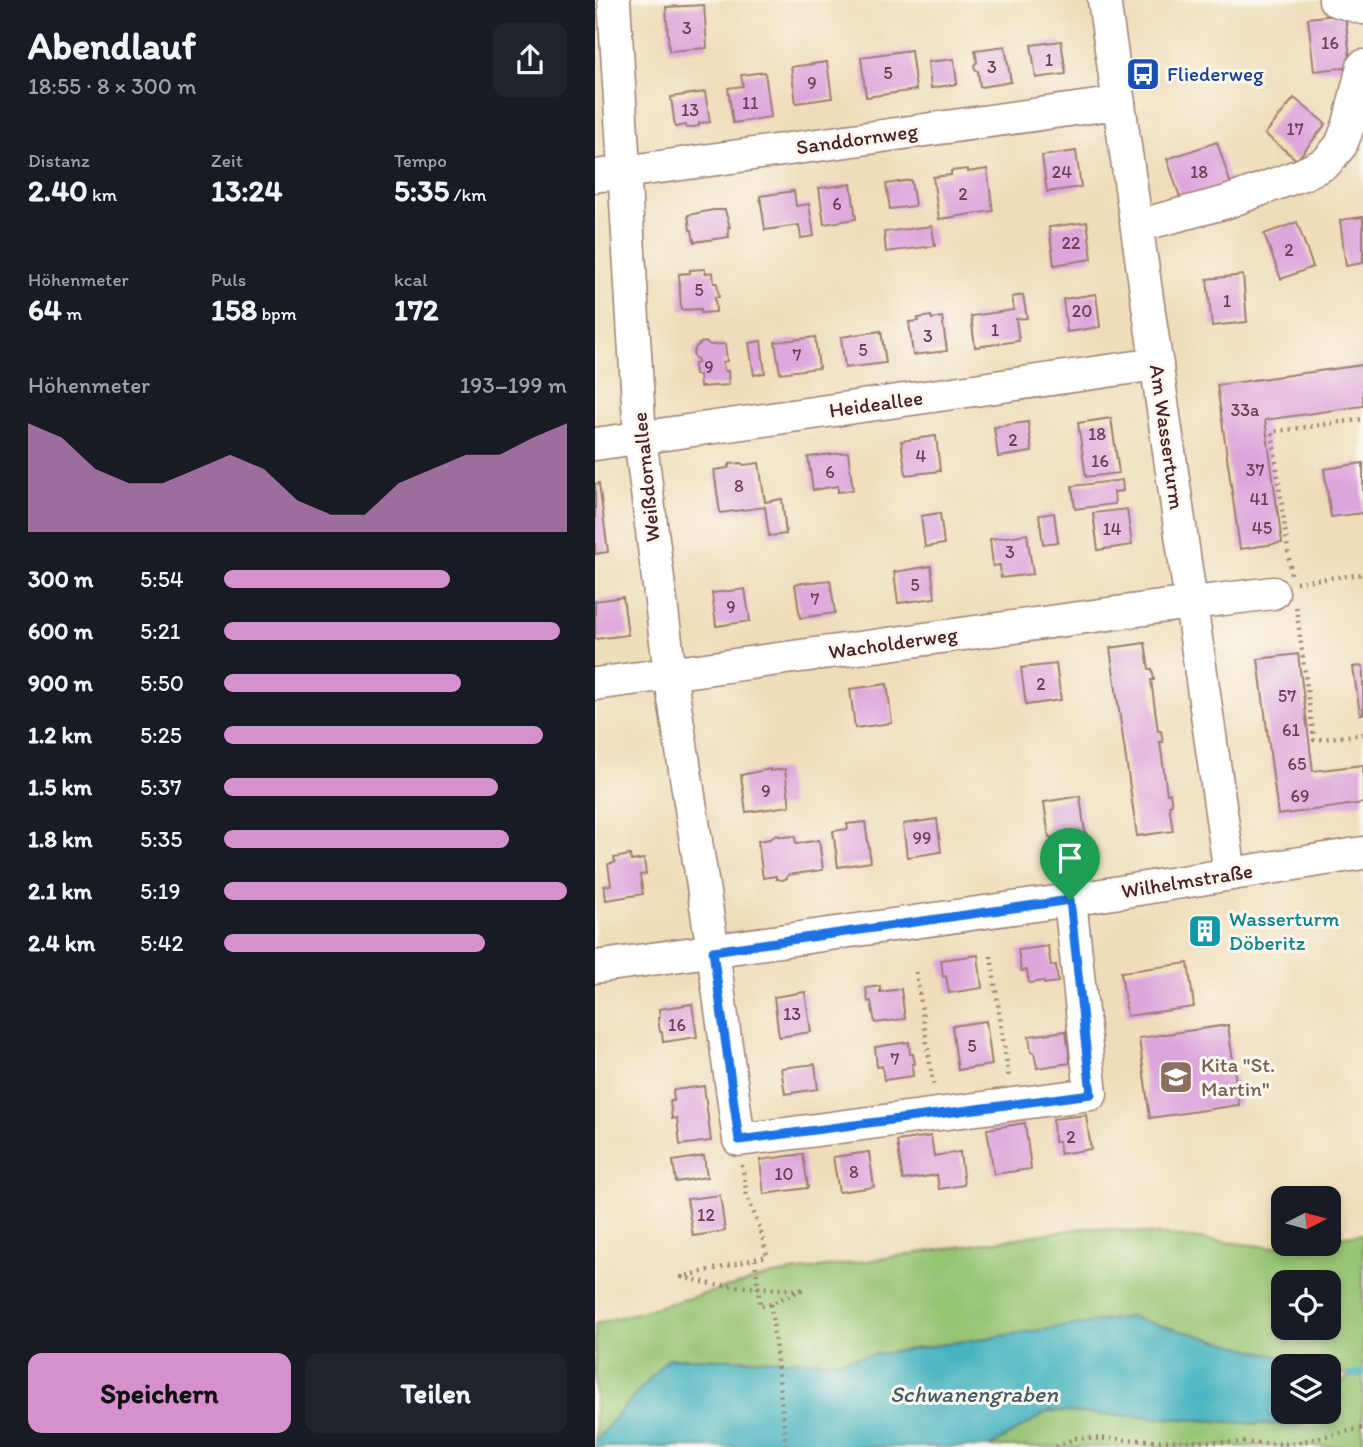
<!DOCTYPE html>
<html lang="de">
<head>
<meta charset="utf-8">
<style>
  :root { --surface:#171b24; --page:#20242c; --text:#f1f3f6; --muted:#9ea1a6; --accent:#d690ce }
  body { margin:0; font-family:Itim,sans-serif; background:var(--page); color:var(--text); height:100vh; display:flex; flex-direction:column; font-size:26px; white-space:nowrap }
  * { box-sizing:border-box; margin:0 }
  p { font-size:23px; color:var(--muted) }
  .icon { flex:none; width:38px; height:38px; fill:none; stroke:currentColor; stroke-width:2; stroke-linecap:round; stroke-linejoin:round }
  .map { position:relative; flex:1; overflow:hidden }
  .sheet { display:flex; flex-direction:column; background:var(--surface); width:595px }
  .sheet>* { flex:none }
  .needle { width:46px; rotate:84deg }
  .controls { position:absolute; left:676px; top:1186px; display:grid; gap:14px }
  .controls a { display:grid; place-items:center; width:70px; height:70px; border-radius:14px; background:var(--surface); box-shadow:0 4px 10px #0003; font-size:35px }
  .pin { position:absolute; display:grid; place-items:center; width:60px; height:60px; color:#fff; margin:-72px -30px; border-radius:50% 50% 50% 0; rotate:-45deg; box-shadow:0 0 7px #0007 }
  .pin .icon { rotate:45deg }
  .round { display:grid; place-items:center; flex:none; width:74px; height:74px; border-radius:14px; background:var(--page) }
  .summary { display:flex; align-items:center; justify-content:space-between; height:119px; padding:0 28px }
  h1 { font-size:38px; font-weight:800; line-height:52px }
  .stats { display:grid; grid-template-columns:repeat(3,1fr); gap:10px; height:119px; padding:7px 28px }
  .stats div { display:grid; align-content:center }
  .stats b { font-size:30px; font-weight:800 }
  .stats small { font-size:19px; font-weight:400 }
  .stats p { font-size:19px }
  .chart { height:196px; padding:14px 28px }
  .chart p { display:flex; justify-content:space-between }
  .chart svg { width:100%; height:126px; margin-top:7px; fill:var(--accent); opacity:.7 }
  .action { display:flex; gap:14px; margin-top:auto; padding:14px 28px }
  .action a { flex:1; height:80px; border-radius:14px; background:var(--accent); color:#111; font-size:28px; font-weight:800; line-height:80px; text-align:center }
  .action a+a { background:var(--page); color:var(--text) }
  ul { padding:0 28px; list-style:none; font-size:23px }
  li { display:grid; grid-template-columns:112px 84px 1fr; align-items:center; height:52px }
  li i { height:18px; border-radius:9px; background:var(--accent) }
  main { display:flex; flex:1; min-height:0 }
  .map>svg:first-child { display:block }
  .green { fill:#95c472; stroke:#70724e; stroke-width:2; fill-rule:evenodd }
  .water { fill:#45b3c0; stroke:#486976; stroke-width:2 }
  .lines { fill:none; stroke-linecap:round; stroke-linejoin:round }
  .stream { stroke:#45b3c0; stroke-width:7 }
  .building { fill:#dda6db }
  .minor-casing { stroke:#9c7e72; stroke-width:35 }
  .path { stroke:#9c7e72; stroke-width:4.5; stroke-dasharray:2 5; stroke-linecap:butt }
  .minor { stroke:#fff; stroke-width:32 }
  .route-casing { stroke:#fff; stroke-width:14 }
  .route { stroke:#1a73e8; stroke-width:9 }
  .labels { text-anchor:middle; stroke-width:6; stroke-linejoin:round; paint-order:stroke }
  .number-label { font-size:18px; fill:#6f4157 }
  .transit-label { font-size:21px; fill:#164399; stroke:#fbf7ec; text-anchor:start }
  .street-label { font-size:21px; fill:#4a1f2b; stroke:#fbf7ec }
  .culture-label { font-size:21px; fill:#0d838f; stroke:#fbf7ec; text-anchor:start }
  .education-label { font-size:21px; fill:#785e54; stroke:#fbf7ec; text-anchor:start }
  .water-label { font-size:23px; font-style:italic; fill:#485a67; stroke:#fbf7ec }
</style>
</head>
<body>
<main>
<section class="sheet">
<div class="summary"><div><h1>Abendlauf</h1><p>18:55 · 8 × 300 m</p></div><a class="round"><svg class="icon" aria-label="share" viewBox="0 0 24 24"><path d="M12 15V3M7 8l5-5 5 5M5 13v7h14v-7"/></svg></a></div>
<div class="stats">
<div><p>Distanz</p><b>2.40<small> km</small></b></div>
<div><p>Zeit</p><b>13:24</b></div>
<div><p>Tempo</p><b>5:35<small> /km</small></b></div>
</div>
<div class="stats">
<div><p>Höhenmeter</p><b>64<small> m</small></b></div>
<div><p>Puls</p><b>158<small> bpm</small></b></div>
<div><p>kcal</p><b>172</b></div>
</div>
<div class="chart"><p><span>Höhenmeter</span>193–199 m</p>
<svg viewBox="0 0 160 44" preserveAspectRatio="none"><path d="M0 44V6L10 11L20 22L30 27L40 27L50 22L60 17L70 22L80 33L90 38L100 38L110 27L120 22L130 17L140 17L150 11L160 6V44z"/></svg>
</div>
<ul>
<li><b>300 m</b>5:54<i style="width:66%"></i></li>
<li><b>600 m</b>5:21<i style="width:98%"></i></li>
<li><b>900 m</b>5:50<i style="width:69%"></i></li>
<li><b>1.2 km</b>5:25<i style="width:93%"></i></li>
<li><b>1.5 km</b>5:37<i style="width:80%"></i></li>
<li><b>1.8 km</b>5:35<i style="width:83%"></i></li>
<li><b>2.1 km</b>5:19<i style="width:100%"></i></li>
<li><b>2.4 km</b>5:42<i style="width:76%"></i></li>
</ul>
<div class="action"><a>Speichern</a><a>Teilen</a></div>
</section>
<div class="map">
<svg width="768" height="1447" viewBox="0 0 768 1447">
  <rect width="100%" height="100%" fill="#fbf7ec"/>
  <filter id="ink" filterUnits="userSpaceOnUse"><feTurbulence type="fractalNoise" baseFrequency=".0143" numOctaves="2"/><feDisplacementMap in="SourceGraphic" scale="14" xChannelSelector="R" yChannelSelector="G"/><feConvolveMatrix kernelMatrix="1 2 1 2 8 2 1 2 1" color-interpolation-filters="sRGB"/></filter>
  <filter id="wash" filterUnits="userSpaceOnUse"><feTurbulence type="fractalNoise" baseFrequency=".00686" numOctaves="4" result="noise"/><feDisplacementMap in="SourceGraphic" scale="28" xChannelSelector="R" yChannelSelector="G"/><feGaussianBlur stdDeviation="1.57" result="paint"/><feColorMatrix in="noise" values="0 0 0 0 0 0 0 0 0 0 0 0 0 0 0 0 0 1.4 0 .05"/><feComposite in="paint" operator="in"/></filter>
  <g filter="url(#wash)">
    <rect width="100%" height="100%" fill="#efddba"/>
    <!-- green -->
    <path class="green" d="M495,1227L675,1247L692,1244H733V1238L768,1234V1446L395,1447L454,1411L701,1426L716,1412H733V1396L755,1376L733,1369V1367H723L534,1317L237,1361L73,1358L0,1441V1324L178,1275ZM688,1283H733V1328H688Z"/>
    <!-- water -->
    <path class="water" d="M534,1317L723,1367H688V1412H716L701,1426L454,1411L395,1447H0V1441L73,1358L237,1361Z"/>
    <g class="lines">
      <!-- stream -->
      <path class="stream" d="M756,1375L768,1373"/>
    </g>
    <g id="blocks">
      <!-- building -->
      <g class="building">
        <path d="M109,5L112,48L74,51L71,7Z"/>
        <path d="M750,14L756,67L719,71L713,18Z"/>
        <path d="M466,41L471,74L441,78L436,45Z"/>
        <path d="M410,46L416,82L385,87L383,71L380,69L379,65L382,62L380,50Z"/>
        <path d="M316,50L321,90L271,97L266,57Z"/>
        <path d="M359,59L362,84L336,88L333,62Z"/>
        <path d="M232,62L237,98L201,103L196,67Z"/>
        <path d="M170,72L176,117L138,123L133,88L148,86L146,75Z"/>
        <path d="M110,92L115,122L104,123V126L91,128V125L80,127L76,97Z"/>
        <path d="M699,98L731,124L702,160L670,134Z"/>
        <path d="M622,142L636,185L587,203L572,159Z"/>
        <path d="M481,151L486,187L452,192L447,156Z"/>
        <path d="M373,169V172L392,169L398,211L344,219L338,177L356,175V171Z"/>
        <path d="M316,180L320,206L295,209L291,184Z"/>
        <path d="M256,184L261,219L229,224L224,188Z"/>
        <path d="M199,191L201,206L214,204L219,236L206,238L204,225L170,230L165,196Z"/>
        <path d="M118,210H130L135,227H133L134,237L99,242L97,230H95L93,215Z"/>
        <path d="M768,217V263L751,266L745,220Z"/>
        <path d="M492,222L497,259L459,265L454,227Z"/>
        <path d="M702,222L718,267L686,279L669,234Z"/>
        <path d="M337,226L340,246L291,252L289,232Z"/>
        <path d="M110,269V273L118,272L119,283H122L124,297H120L121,312L106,313V309L86,310L84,274L95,273V270Z"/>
        <path d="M648,275L652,322L617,326L612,279Z"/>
        <path d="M501,294L505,327L472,332L468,299Z"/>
        <path d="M428,295L432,318L421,319L424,341L380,347L376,316L419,310L417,297Z"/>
        <path d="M336,316L337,319L347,317L352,351L318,355L314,322L324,321L323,318Z"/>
        <path d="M286,331L291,363L250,368L246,337Z"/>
        <path d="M220,337L224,368L185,373L180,342Z"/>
        <path d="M166,341L170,373L159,375L154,343Z"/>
        <path d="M111,342L115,345L130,344L132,361L128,362L129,371H133L134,385L105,387L104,375H100L99,364L103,363V360L99,357L98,353L101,347L106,343Z"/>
        <path d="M768,365V406L670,420L687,543L645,549L622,385Z"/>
        <path d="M516,418L524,473L491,477L483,423Z"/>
        <path d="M433,422L437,452L403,457L399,427Z"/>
        <path d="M341,436L345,471L311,475L306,441Z"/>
        <path d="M253,452L258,490L243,492V486L218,490L213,457Z"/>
        <path d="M146,463L149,465L164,463L170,502L187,499L191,534L174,536L170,507L125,513L119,470L133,468L135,464Z"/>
        <path d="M768,463V513L736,517L729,469Z"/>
        <path d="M527,480L528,491L519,492L520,504L480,509L477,486Z"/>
        <path d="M4,483L13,552L0,554V484Z"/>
        <path d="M532,509L537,545L503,550L498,513Z"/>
        <path d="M345,513L349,544L330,547L326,516Z"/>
        <path d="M459,513L463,542L448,544L444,515Z"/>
        <path d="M432,534L438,574L406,578L405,565L398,566L395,539Z"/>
        <path d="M336,566L340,598L303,603L299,572Z"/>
        <path d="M235,580L240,613L205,618L200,584Z"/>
        <path d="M150,589L155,621L121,626L117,593Z"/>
        <path d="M28,597L33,635L0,639V601Z"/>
        <path d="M550,643L554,669H557L559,680H556L563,731H566L568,742H565L572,794L575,793L577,804L574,805L578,831L542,836L515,648Z"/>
        <path d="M703,654L718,771L768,765V803L683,815L663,659Z"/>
        <path d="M461,664L466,700L431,705L426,668Z"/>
        <path d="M768,666V714H765L758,667Z"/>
        <path d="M292,684L297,723L260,728L255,689Z"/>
        <path d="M175,769V771L190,769L195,806L151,812L146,775Z"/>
        <path d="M485,796L490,833L454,838L449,802Z"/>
        <path d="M342,819L346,852L312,857L308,824Z"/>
        <path d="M270,822L276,862L243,867L238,831L253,829L252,824Z"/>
        <path d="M181,835L189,837L200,836L201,844L224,840L228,870L193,875L192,878L188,880L181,879V876L168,878L163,841L175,839Z"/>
        <path d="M35,855L36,861L49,859L51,874L45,875L48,894L11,900L9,886L16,885L13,864L20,863L19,858Z"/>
        <circle cx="610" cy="930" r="11"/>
        <path d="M453,946L456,966L461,965L463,982L449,984L448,981L434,983L432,970L426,971L423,950Z"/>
        <path d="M383,955L387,988L354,993L351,976L348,977L346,960Z"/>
        <path d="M593,963L599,1007L532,1016L526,972Z"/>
        <path d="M285,986V992L306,989L310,1019L280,1023L276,1001L273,1002L271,988Z"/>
        <path d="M210,992L216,1032L184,1037L179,997Z"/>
        <path d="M97,1004L102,1037L68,1042L67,1032H65L63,1018H65L64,1009Z"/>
        <path d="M391,1021L397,1065L363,1070L357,1026Z"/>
        <path d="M633,1025L644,1105L555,1118L544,1038Z"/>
        <path d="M471,1031L475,1063L442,1068L439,1052H436L434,1036Z"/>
        <path d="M314,1042L315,1054H318L320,1064H317L318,1076L289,1080L287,1066L282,1067L280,1047Z"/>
        <path d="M220,1064L223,1089L190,1094L186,1068Z"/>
        <path d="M109,1086L116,1141L85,1145L82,1118L77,1119L75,1101H79L78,1090Z"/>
        <path d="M491,1115L496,1149L465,1154L464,1142H459L458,1119Z"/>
        <path d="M430,1123L436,1169L399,1174L392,1129Z"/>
        <path d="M336,1136L339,1156L365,1152L369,1185L344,1189L342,1175L308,1180L302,1141Z"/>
        <path d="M274,1152L279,1187L244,1192L238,1157Z"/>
        <path d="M208,1154L213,1188L169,1194L165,1160Z"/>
        <path d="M109,1156L112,1177L81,1182L78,1161Z"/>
        <path d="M125,1195L130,1231L98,1236L92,1199Z"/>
      </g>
    </g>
  </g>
  <g filter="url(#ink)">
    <use href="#blocks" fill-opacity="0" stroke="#9c7e72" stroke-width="2"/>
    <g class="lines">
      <!-- minor casing -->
      <g class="minor-casing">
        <g id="minor">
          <path d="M19,0L45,437L75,673L118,951L144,1140L496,1094L475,900"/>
          <path d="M509,0L635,874"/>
          <path d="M740,0L768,8"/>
          <path d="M0,176L524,103"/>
          <path d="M542,226L632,202L708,174L731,163L746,145L754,124L768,66"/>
          <path d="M0,444L562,364"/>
          <path d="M0,684L565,607L678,593"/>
          <path d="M0,967L475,900L768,853"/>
        </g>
      </g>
      <!-- path -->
      <g class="path">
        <path d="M696,574L677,432L768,419"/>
        <path d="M701,582L768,574"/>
        <path d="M701,607L719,740L768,734"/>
        <path d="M396,956L414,1079"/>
        <path d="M321,972L339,1089"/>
        <path d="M147,1165L152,1196L165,1228L172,1256L87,1277L121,1285L206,1290L176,1304L165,1306L160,1260"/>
        <path d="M176,1304L191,1447"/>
        <path d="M461,1447L480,1438L696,1444L768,1428"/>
      </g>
      <!-- minor -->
      <use href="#minor" class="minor"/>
    </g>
  </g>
  <g class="lines" filter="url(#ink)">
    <!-- route casing -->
    <g class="route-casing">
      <path id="route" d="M475,900L496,1094L144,1140L118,951Z"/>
    </g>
    <!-- route -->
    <use href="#route" class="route"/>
  </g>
  <!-- icons -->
  <defs>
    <g id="bus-square" transform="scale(1.75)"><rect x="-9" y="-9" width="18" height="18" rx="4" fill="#1a4fb4" stroke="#fbf7ec"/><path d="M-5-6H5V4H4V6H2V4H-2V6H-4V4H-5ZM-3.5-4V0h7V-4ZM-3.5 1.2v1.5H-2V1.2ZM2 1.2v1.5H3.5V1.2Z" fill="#fff"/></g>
    <g id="building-square" transform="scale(1.75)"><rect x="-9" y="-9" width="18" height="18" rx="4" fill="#0f9aa8" stroke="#fbf7ec"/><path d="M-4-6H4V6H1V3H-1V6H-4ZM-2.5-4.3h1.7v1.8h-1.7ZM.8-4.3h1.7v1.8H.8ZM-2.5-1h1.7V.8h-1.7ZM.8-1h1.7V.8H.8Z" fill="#fff"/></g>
    <g id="school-square" transform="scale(1.75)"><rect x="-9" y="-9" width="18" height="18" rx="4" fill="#8d6e63" stroke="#fbf7ec"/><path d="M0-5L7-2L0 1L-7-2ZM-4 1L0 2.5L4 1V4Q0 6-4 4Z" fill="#fff"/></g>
  </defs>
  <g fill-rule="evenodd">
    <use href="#bus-square" x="548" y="74"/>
    <use href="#building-square" x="610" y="931"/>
    <use href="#school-square" x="581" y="1077"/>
  </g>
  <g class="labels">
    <!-- number labels -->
    <g class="number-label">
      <text x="92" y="34">3</text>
      <text x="735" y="49">16</text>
      <text x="454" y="66">1</text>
      <text x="397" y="73">3</text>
      <text x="293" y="79">5</text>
      <text x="217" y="89">9</text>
      <text x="155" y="109">11</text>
      <text x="95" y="116">13</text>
      <text x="700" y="135">17</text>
      <text x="467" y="178">24</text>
      <text x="604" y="178">18</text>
      <text x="368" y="200">2</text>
      <text x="242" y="210">6</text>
      <text x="476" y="249">22</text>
      <text x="694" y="256">2</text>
      <text x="104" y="296">5</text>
      <text x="632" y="307">1</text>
      <text x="487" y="317">20</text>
      <text x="400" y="336">1</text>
      <text x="333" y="342">3</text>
      <text x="268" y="356">5</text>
      <text x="202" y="361">7</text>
      <text x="114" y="373">9</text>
      <text x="650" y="416">33a</text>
      <text x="502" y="440">18</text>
      <text x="418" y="446">2</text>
      <text x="326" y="462">4</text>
      <text x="505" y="467">16</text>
      <text x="660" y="476">37</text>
      <text x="235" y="478">6</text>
      <text x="144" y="492">8</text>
      <text x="664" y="505">41</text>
      <text x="667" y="534">45</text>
      <text x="517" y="535">14</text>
      <text x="415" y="558">3</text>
      <text x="320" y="591">5</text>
      <text x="220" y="605">7</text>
      <text x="136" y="613">9</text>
      <text x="446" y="690">2</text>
      <text x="692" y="702">57</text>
      <text x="696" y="736">61</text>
      <text x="702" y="770">65</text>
      <text x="171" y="797">9</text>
      <text x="705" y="802">69</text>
      <text x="327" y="844">99</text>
      <text x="197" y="1020">13</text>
      <text x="82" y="1031">16</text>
      <text x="377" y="1052">5</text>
      <text x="300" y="1065">7</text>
      <text x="476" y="1143">2</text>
      <text x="259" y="1178">8</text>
      <text x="189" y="1180">10</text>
      <text x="111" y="1221">12</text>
    </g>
    <!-- transit labels -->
    <g class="transit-label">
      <text x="572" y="81">Fliederweg</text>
    </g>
    <!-- street labels -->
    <g class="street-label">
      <text transform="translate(262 139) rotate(-8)" y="7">Sanddornweg</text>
      <text transform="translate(281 404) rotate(-8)" y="7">Heideallee</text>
      <text transform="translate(572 437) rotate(82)" y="7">Am Wasserturm</text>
      <text transform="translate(51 477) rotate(-96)" y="7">Weißdornallee</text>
      <text transform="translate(298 643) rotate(-8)" y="7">Wacholderweg</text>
      <text transform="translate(592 881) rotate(-9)" y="7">Wilhelmstraße</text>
    </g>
    <!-- culture labels -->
    <g class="culture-label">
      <text x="634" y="926">Wasserturm<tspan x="634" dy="24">Döberitz</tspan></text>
    </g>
    <!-- education labels -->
    <g class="education-label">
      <text x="606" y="1072">Kita "St.<tspan x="606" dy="24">Martin"</tspan></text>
    </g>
    <!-- water labels -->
    <g class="water-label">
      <text x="379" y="1402">Schwanengraben</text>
    </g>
  </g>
</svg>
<div class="controls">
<a><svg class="needle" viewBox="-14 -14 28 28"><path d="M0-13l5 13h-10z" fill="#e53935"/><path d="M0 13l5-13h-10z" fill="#9ea1a6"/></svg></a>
<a><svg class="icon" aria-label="locate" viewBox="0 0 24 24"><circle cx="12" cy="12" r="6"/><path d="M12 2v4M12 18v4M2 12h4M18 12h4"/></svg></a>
<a><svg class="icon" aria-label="layers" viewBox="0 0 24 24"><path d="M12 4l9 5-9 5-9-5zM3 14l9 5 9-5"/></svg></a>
</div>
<div class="pin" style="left:475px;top:900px;background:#1e9e55"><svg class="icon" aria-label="arrive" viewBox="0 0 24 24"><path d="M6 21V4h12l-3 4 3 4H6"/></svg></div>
</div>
</main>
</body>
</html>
